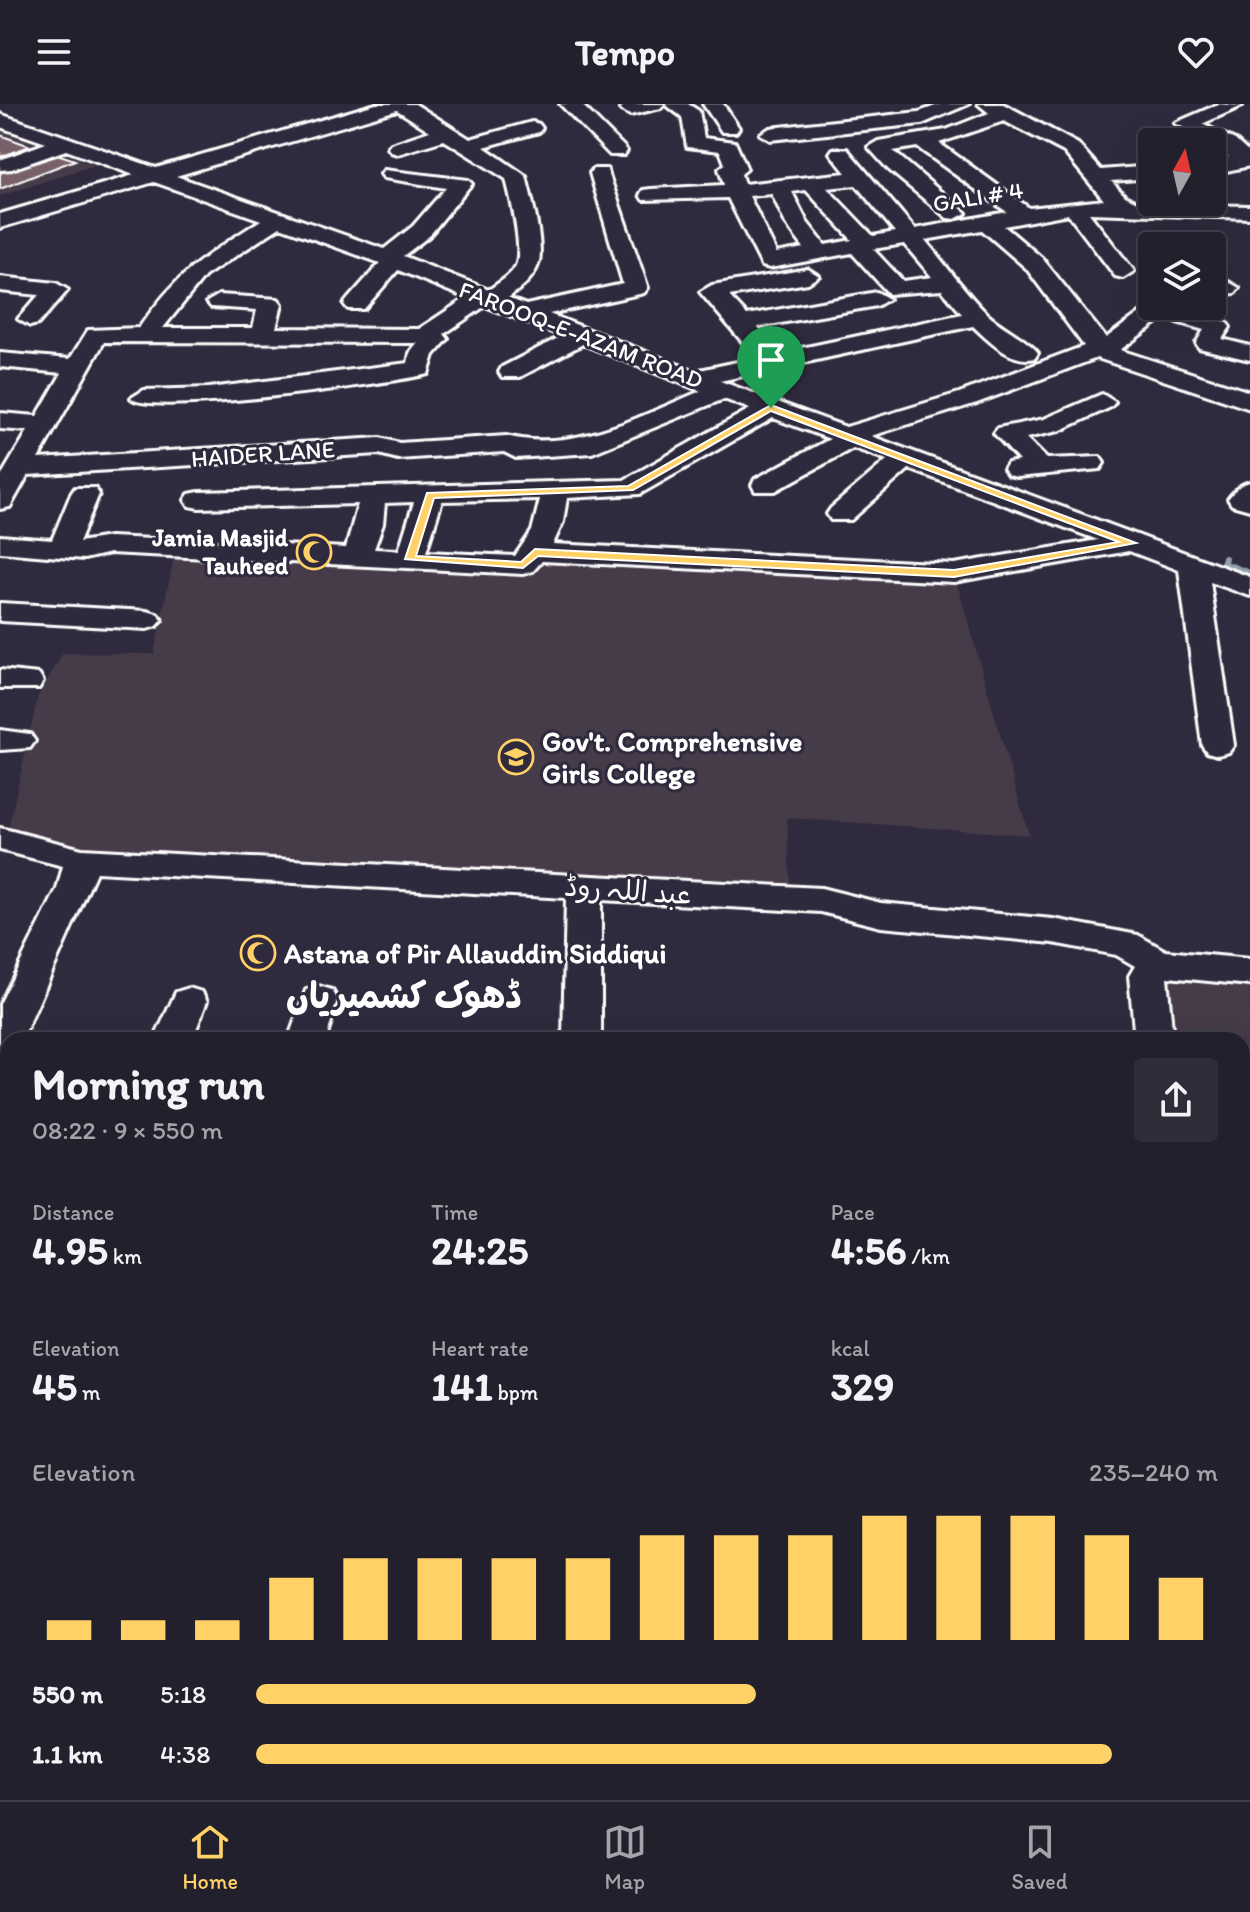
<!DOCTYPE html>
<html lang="en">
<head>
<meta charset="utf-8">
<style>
  :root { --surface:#23202e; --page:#2f2d3a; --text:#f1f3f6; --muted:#a3a3aa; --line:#403e4a; --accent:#ffd166 }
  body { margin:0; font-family:Itim,"Playpen Sans Arabic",sans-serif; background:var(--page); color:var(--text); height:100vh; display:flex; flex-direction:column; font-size:30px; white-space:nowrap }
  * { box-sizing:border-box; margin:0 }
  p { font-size:26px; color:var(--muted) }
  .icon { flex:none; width:44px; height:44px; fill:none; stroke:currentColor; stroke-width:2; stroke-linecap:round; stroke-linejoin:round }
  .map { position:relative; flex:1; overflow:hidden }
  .side { position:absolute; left:0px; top:928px; width:1250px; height:768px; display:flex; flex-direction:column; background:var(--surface); border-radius:24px 24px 0 0; box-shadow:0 8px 32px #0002,0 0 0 2px var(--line) }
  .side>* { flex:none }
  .needle { width:52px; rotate:8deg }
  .tools { position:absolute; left:1138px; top:24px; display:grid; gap:16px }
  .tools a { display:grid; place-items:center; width:88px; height:88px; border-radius:8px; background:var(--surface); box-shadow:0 8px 32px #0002,0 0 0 2px var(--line); font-size:40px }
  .pin { position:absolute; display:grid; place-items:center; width:68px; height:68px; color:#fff; margin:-82px -34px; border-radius:50% 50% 50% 0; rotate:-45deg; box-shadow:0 0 8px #0007 }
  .pin .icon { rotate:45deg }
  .round { display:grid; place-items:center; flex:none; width:84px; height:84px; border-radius:8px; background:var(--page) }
  .headline { display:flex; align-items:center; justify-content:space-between; height:136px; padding:0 32px }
  h1 { font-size:44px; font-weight:700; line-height:60px }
  .figures { display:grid; grid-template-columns:repeat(3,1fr); gap:12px; height:136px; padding:8px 32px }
  .figures div { display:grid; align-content:center }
  .figures b { font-size:40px; font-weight:700 }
  .figures small { font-size:22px; font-weight:400 }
  .figures p { font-size:22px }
  .chart { height:224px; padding:16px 32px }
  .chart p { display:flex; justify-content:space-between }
  .chart svg { width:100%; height:144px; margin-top:8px; stroke:var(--accent); stroke-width:6 }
  ul { padding:0 32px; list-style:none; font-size:26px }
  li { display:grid; grid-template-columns:128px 96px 1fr; align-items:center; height:60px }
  li i { height:20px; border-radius:10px; background:var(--accent) }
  header { display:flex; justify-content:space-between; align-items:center; height:104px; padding:0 32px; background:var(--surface); font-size:36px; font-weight:700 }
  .tab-bar { display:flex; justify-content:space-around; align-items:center; height:112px; border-top:2px solid var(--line); background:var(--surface); font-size:22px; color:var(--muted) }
  .tab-bar a { display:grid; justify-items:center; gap:4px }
  .tab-bar .selected { color:var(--accent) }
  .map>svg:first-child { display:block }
  .built { fill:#453a4a }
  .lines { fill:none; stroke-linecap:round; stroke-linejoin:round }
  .stream { stroke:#93a1ac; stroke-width:6 }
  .building { fill:#776068; stroke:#fff; stroke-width:2 }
  .minor-casing { stroke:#fff; stroke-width:6 }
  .minor { fill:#2f2a3d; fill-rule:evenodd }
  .route { fill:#ffd166; stroke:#fff; stroke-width:2; fill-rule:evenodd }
  .labels { text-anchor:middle; stroke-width:6; stroke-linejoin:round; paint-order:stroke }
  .far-street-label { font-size:24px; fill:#fff; stroke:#2f2a3d }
  .far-poi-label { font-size:24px; font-weight:bold; fill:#fff; stroke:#2f2a3d; text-anchor:end }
  .poi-label { font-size:28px; font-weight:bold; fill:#fff; stroke:#2f2a3d; text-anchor:start }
  .street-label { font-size:28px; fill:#fff; stroke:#2f2a3d }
  .district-label { font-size:36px; font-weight:bold; fill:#fff; stroke:#2f2a3d }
</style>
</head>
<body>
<header><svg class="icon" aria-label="menu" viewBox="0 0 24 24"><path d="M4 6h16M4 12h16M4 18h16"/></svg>Tempo<svg class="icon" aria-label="heart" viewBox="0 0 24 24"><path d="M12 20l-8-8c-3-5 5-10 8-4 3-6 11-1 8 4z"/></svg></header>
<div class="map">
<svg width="1250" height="1696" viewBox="0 0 1250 1696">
  <rect width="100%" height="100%" fill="#2f2a3d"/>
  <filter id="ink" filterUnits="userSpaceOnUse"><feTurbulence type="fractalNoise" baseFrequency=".0125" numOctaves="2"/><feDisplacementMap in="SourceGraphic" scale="16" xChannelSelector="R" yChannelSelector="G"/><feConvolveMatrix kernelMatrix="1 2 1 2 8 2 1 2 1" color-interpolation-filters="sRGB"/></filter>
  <g filter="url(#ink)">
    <!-- built -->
    <g class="built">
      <path d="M0,24L50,45L95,61L0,92Z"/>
      <path d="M175,448L523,461L535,448L954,469L1029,731L787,714L791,795L82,756L6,734L38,592L63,549L154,550Z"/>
      <path d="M1165,873L1250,880V1665L1242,1664V936H1171Z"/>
    </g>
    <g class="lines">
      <!-- stream -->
      <path class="stream" d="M1225,454L1223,459L1250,469"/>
    </g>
    <!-- building -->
    <g class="building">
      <path d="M0,31L30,42L0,53Z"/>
      <path d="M60,51L75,56L0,85V69Z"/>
    </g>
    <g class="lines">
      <!-- minor casing -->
      <g class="minor-casing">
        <g id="minor">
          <path d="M376,0H415L470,35L532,18L539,20L542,24L539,28L484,43L526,72C531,92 545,142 538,161C533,175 520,185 508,194L526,201L623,180L590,69L593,65H607L648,184L644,189L549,210L695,267L756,254L700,188L712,181L808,165L819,172L808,179L729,192L747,211L877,188L889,195L877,202L758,223L778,249L962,210L942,186L889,190L852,149L770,164L762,162L728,94L643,96L640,91L643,86L651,85L724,81L719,65L725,60L720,47L687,43L682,13L665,0H688L699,7L704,34L735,38L747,65L741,70L744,80L846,69L830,49L833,45H847L915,125L1007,108L917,43L893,47L966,109L955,115L947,114L888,65L868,43L878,37L946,26L989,9L978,0H1003L1013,5L1078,40L1101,66L1152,62V74L1111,77L1125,92L1141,100L1250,102V114L1089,109L1134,167L1123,174L1115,172L1068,110L1004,122L1042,154L1106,234L1152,200L1176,202L1226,218L1230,223L1222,235L1250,242V256L1199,244L1196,239L1204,226L1163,214L1120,246L1250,288V305L1097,254L977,299L871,332L1250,473V492L1210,478L1234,641L1229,648L1218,651L1207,648L1202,641L1179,466L1129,447L954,478L542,457L533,467L523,470L110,449L84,455L0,448V432L52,436L71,390L75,384H95L99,390L79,438L110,433L346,444L358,400L199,404L189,402L185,396L189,390L199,388L624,376L750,305L724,295L592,349L516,354L504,348L398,355L379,350L28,371L10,403L0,405V374L28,327L0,325V309L37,312L62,269L0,263V249L70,255L88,226L139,224C179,167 204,153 261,116L154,78L0,124V110L134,71L66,46L12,65L0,66V56L46,39L0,23V10L156,64ZM397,6L430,27L391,40L388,44L391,48L398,50L444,36L506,75C511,95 522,140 517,159C513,171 498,179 489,186L403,152L429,132L468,84L472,80L468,76L384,66L381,70L384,74L446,84L413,122L384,145L176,72ZM1004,17L1064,48L1104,96L1029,104L939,39ZM856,81L895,128L873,132L827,84ZM806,86L852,136L825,141L807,118L792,88ZM772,90L786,120L804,144L776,149L775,146L749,92ZM280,123L380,159L348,195L344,200L348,205H364L398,166L466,194L419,225L276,224L282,200L278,195L219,191L207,198L211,203L257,206L253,224H163L205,172ZM982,126L1026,164L1084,242L959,289L846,323L720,277L973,222C989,237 1011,260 1035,254L1038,249C1030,237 1001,223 987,210C965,188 945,160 925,136ZM904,140L932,173L903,177L873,145ZM485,202L562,232L502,263L499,268L502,273H520L583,240L701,287C638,313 573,349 506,332L399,339L380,334L38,355L104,238L418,239L410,249L408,259L209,284L144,286L131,294C145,313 393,279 428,270L434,251L448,235L444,230ZM773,314L830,335L755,375L752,381L755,387H775L853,344L887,356L831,404L827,410L831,416H851L909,365L1098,436L954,460L553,440L563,418L567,394L640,390ZM540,395L532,427L515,452L426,448L442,397ZM414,398L399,446L374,445L383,420L385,399Z"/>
          <path d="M560,0H581L624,43L627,47L624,51H610Z"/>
          <path d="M626,0H664L661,4L630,11L620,5Z"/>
          <path d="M703,0H723L739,24L736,28H722Z"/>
          <path d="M941,0H969L922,20L770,36L760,30L770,24L919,8Z"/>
          <path d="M1219,0L1242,2L1202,20L1235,36L1250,50V62L1212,70V55L1229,53L1212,38L1175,19Z"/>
          <path d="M0,173L56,179L68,186L38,220L30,222L18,215L39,191L0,187Z"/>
          <path d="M1227,177L1239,184L1235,189L1212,192V178Z"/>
          <path d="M1102,290L1115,298L1111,303L1059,327L1026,334L1047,355L1100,353L1104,359L1100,365L1017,373L1008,371L1004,365L1008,359L1019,357L994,329L998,324L1044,315Z"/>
          <path d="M1250,378V406L1232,401L1228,395C1235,386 1239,381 1250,378Z"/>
          <path d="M0,499L147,507L157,510L162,516L157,522L147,525L0,517Z"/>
          <path d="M0,566L39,570L43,577L39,584H0Z"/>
          <path d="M0,626L30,630L35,637L30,644L0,646Z"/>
          <path d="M0,724L82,745L821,784L881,799L1053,815L1138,831L1166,847L1250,855V881L1167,873L1173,936H1135L1129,872L1135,862L1116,851L1053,839L881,823L821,808L601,796V936H563L566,794L96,768L22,936H8V955L0,958V900L57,785L63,762L0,746Z"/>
          <path d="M319,882L332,886L337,895L326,936H288L306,886Z"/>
          <path d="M189,884L202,888L207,897L192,936H154L176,888Z"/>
          <path d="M0,1144L8,1145V1179L0,1178Z"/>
          <rect x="0" y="1562" width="8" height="48"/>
          <path d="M1242,1652L1250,1653V1696H1189V1688H1242Z"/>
          <path d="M53,1688H105L104,1696H52Z"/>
          <path d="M319,1688H371L370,1696H318Z"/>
          <path d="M518,1688H570L569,1696H517Z"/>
          <rect x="715" y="1688" width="52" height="8"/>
          <path d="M886,1688H938L939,1696H887Z"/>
          <rect x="1082" y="1688" width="52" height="8"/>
        </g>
      </g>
      <!-- minor -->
      <use href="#minor" class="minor"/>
    </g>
  </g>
  <!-- route -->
  <path class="route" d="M771,301L1136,439L954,473L538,452L523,464L405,455L427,389L628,382ZM771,307L1119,438L954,466L535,445L521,458L416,452L434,394L633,386Z"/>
  <!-- icons -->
  <defs>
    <g id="mosque-ring" transform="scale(1.8)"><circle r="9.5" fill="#2f2a3d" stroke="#ffd166" stroke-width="1.5"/><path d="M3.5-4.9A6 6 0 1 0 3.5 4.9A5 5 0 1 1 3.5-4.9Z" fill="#ffd166"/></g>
    <g id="university-ring" transform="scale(1.8)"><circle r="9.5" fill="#2f2a3d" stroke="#ffd166" stroke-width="1.5"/><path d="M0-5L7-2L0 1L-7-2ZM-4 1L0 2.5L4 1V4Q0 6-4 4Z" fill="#ffd166"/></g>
  </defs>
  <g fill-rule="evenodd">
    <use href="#mosque-ring" x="314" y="448"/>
    <use href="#university-ring" x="516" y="653"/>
    <use href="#mosque-ring" x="258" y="849"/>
  </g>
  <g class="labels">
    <!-- far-street labels -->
    <g class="far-street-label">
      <text transform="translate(978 93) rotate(-9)" y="8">GALI # 4</text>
      <text transform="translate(581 231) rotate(21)" y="8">FAROOQ-E-AZAM ROAD</text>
      <text transform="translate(263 350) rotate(-4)" y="8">HAIDER LANE</text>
    </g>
    <!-- far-poi labels -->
    <g class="far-poi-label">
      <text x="288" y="442">Jamia Masjid<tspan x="288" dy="28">Tauheed</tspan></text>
    </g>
    <!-- poi labels -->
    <g class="poi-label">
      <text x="542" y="647">Gov't. Comprehensive<tspan x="542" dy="32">Girls College</tspan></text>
      <text x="284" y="859">Astana of Pir Allauddin Siddiqui</text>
    </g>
    <!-- street labels -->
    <g class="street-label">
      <text transform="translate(628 786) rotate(4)" y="10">عبد اللہ روڈ</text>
    </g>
    <!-- district labels -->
    <g class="district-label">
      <text x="404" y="904">ڈھوک کشمیریاں</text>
    </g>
  </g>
</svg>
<div class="tools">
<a><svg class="needle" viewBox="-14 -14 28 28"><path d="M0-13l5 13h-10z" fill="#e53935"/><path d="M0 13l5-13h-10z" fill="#a3a3aa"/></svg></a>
<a><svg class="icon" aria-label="layers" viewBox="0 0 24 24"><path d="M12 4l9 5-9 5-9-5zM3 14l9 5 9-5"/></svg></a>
</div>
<div class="pin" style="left:771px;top:304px;background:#1e9e55"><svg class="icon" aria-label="arrive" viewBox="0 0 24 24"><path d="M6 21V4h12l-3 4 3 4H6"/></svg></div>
<section class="side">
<div class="headline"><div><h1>Morning run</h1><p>08:22 · 9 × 550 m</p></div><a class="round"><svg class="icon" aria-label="share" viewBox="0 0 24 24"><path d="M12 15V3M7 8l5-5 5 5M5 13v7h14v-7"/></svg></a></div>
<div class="figures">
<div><p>Distance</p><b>4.95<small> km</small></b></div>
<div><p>Time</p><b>24:25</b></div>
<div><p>Pace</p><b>4:56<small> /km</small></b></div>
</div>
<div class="figures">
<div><p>Elevation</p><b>45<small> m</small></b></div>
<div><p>Heart rate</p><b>141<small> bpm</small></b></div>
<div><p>kcal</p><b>329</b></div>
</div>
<div class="chart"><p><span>Elevation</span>235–240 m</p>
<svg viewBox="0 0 160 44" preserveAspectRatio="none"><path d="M5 44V38M15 44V38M25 44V38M35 44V25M45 44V19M55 44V19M65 44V19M75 44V19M85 44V12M95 44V12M105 44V12M115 44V6M125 44V6M135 44V6M145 44V12M155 44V25"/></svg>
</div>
<ul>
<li><b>550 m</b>5:18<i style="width:52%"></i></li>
<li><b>1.1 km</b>4:38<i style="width:89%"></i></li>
</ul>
</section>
</div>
<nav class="tab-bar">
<a class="selected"><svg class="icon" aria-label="home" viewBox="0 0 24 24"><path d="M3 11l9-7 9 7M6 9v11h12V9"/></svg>Home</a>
<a><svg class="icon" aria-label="map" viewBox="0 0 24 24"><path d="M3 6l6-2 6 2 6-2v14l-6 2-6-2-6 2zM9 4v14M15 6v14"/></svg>Map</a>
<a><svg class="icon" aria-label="saved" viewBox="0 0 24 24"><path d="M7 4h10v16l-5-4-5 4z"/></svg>Saved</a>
</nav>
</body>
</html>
